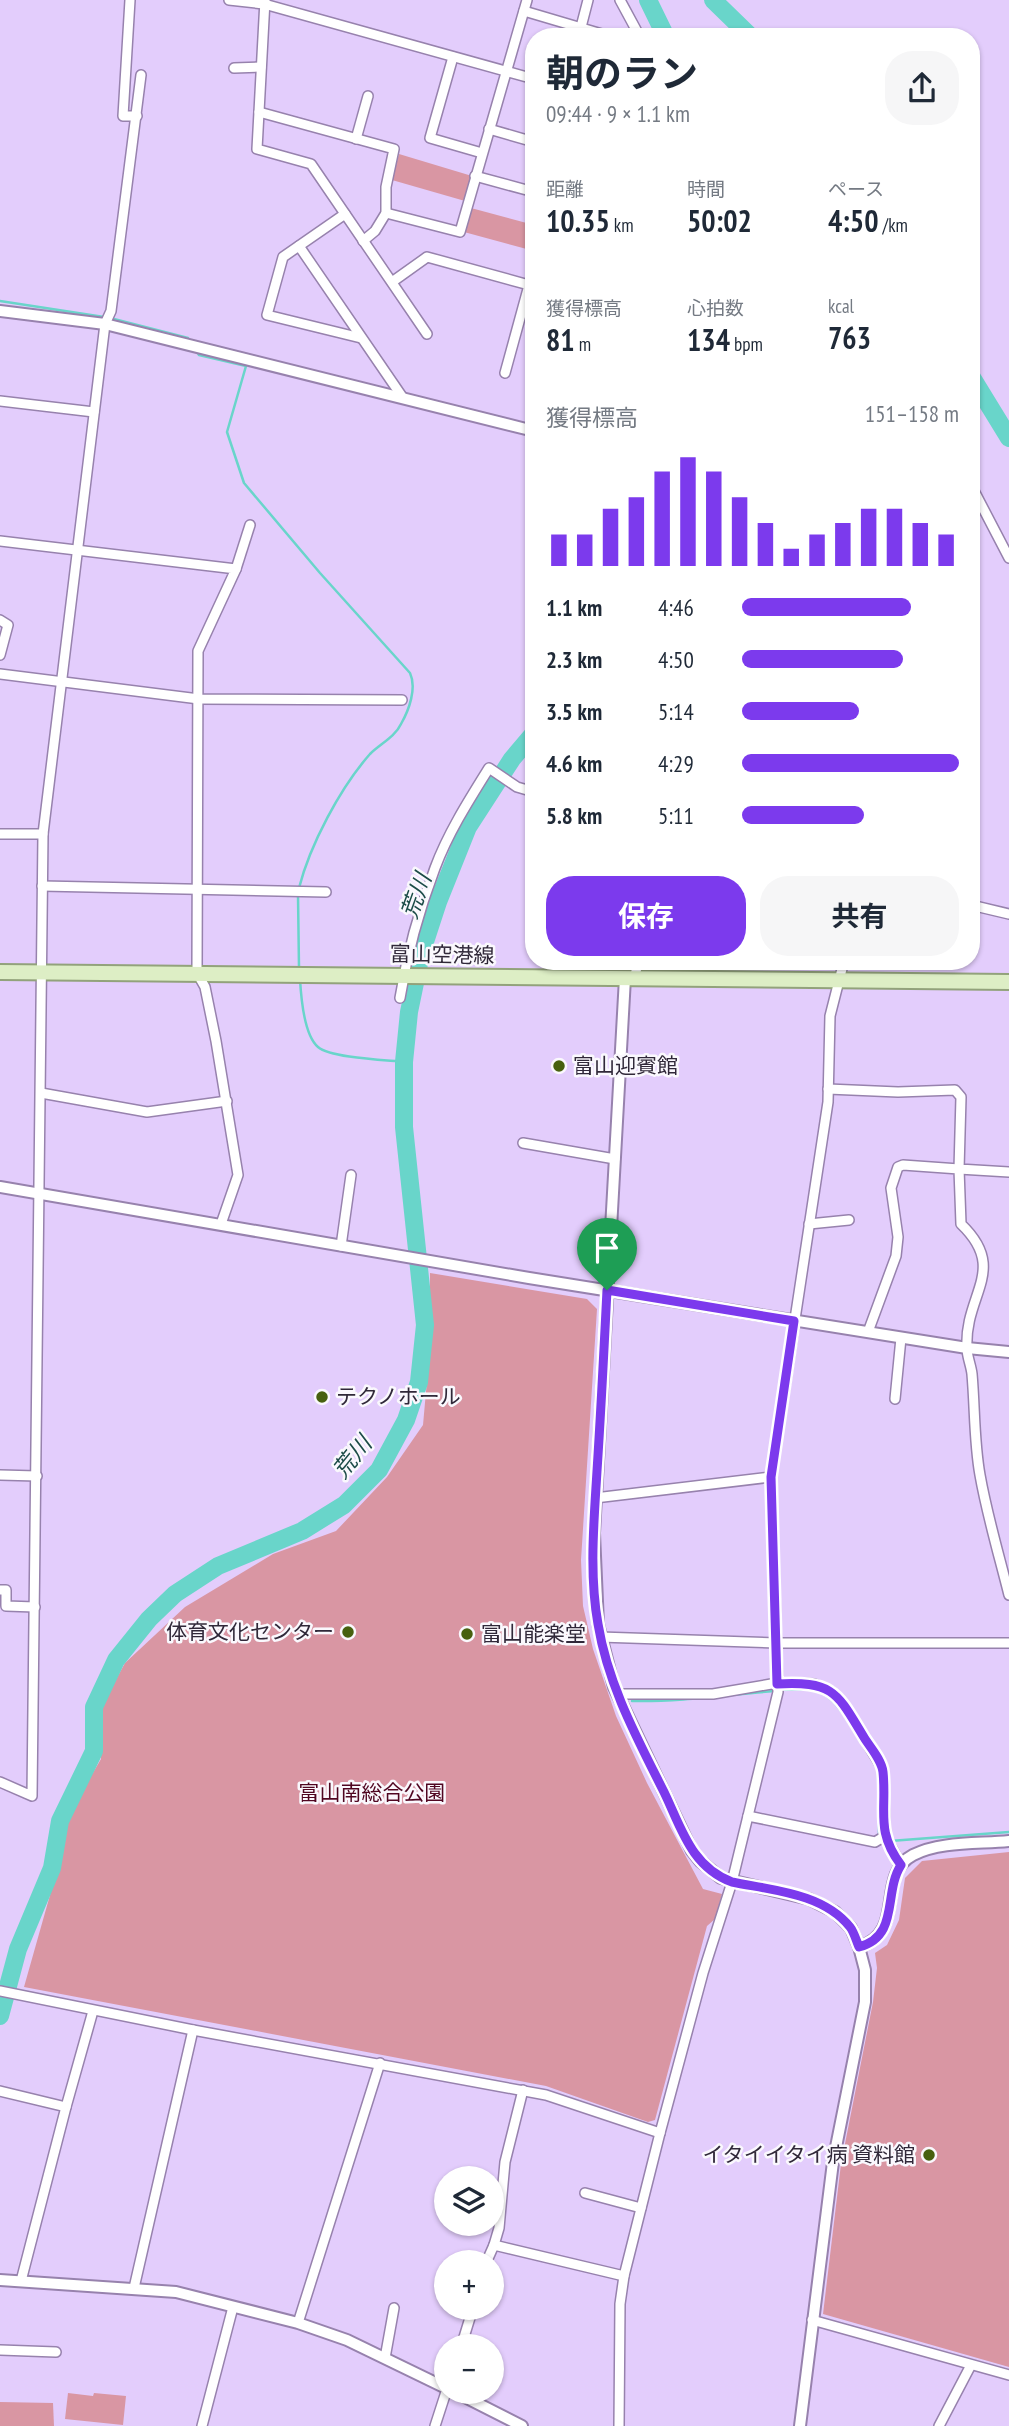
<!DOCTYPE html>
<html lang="ja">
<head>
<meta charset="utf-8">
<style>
  :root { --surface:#fff; --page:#f6f6f7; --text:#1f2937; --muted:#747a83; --accent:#7c3aed }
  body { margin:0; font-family:"PT Sans Narrow","Noto Sans JP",sans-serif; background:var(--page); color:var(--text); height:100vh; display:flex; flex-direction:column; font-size:26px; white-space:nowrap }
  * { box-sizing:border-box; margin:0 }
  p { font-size:23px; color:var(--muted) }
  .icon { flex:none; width:38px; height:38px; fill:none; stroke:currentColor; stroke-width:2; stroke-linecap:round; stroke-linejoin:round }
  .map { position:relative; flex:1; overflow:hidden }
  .drawer { position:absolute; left:525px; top:28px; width:455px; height:942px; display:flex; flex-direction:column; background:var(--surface); border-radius:28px; box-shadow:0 2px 5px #0004 }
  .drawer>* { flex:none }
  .fabs { position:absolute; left:434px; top:2166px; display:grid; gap:14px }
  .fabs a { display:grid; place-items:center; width:70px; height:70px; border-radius:50%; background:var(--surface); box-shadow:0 2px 5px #0004; font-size:35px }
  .pin { position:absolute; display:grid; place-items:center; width:60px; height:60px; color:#fff; margin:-72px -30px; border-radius:50% 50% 50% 0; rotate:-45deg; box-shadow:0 0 7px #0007 }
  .pin .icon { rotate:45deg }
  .round { display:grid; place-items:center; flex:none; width:74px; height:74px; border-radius:28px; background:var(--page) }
  .summary { display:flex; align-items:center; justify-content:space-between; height:119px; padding:0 21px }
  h1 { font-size:38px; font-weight:700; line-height:52px }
  .stats { display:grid; grid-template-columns:repeat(3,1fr); gap:10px; height:119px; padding:7px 21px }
  .stats div { display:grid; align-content:center }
  .stats b { font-size:30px; font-weight:700 }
  .stats small { font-size:19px; font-weight:400 }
  .stats p { font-size:19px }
  .chart { height:196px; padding:14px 21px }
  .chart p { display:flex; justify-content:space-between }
  .chart svg { width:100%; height:126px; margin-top:7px; stroke:var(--accent); stroke-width:6 }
  .primary-button { display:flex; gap:14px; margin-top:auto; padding:14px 21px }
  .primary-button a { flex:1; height:80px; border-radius:28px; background:var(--accent); color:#fff; font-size:28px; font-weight:700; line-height:80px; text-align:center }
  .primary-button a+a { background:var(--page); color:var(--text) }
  ul { padding:0 21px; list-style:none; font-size:23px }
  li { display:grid; grid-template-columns:112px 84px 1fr; align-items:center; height:52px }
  li i { height:18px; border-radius:9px; background:var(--accent) }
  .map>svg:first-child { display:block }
  .green { fill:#d996a3 }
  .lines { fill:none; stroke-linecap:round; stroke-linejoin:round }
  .stream { stroke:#69d5ca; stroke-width:2.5 }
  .river { stroke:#69d5ca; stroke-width:18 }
  .minor-casing { stroke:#9782ad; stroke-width:12 }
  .tertiary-casing { stroke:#9782ad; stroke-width:14 }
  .primary-casing { stroke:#92a27b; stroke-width:18 }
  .minor { stroke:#fff; stroke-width:9 }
  .tertiary { stroke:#fff; stroke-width:10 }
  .primary { stroke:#ddeec5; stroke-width:14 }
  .route-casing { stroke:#fff; stroke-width:14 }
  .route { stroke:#7c3aed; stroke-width:9 }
  .poi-dot { fill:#47600f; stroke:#faf8fd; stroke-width:2.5 }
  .labels { text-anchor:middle; stroke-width:5; stroke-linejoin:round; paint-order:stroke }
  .street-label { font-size:21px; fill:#302839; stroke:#faf8fd }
  .poi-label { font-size:21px; fill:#302839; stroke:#faf8fd; text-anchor:start }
  .park-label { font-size:21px; fill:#500621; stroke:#faf8fd }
  .water-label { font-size:23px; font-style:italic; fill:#1c4c48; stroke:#faf8fd }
</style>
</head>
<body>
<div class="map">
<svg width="1009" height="2426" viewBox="0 0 1009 2426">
  <rect width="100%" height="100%" fill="#e3cdfc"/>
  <!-- green -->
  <g class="green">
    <path d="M399,154L472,176L465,201L392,180Z"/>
    <path d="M471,208L534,225V251L464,232Z"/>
    <path d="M430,1273L587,1299L597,1309L581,1560L583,1606L593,1649L616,1716L647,1783L703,1889L722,1894L715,1919L707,1926L655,2120L648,2122L546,2086L24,1987L52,1888L63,1824L101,1759L97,1714L125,1663L185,1607L273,1554L336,1531L387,1477L423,1425L430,1347Z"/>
    <path d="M1009,1852V2367L823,2314L841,2164L873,2002L877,1968L875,1953L887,1945L899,1920L905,1878L922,1861Z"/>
    <path d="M68,2393L93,2396L94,2393L126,2396L123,2425L65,2419Z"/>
    <path d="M0,2402L53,2403L54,2426H0Z"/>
  </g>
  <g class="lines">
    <!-- stream -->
    <g class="stream">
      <path d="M0,301L104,317"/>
      <path d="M110,318L188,338L190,342"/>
      <path d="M196,350L199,355L246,366L227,432L244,483L320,573L410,673C417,688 409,710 401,724C395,737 380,744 370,754C340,788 310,845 299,888"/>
      <path d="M298,895L299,968"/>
      <path d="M300,979C301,997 304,1035 318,1047C331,1058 385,1060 404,1062"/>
      <path d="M780,1690C824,1687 828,1692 852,1726"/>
      <path d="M632,1701C680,1702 726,1695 774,1691"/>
      <path d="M875,1765L878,1769L879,1835L881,1837"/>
      <path d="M890,1841L1009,1832"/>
    </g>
    <!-- river -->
    <g class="river">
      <path d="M648,0L666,37"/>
      <path d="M713,0L751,37"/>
      <path d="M971,376L1009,438"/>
      <path d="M0,2016L18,1949L52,1868L60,1821L94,1751V1707L116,1660L149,1619L175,1594L218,1566L302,1531L344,1505L379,1470L406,1420L419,1382L425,1325L404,1127V1062L409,1012L421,954L438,902L468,827L512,759L534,733"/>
    </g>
    <!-- minor casing -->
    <g class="minor-casing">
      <g id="minor">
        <path d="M130,0L123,116H137"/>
        <path d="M229,0L264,4L534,79"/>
        <path d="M265,0L257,149L311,164L427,334"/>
        <path d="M620,0L640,37"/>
        <path d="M524,11L612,37"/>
        <path d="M581,27L588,0"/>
        <path d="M453,57L430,138L482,153"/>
        <path d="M234,68L261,67"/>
        <path d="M259,112L394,149L386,187V213L375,231L363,241"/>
        <path d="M489,129L534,142"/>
        <path d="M356,139L368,96"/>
        <path d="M475,176L534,192"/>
        <path d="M386,213L460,232L527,0"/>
        <path d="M345,214L283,257L267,315L361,338"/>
        <path d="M299,246L403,398"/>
        <path d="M392,282L427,257L529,285"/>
        <path d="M505,373L534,267"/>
        <path d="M0,401L94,412"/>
        <path d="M971,485L1009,558"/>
        <path d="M0,541L236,569L198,651L197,973L205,987L216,1041L238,1175L221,1224"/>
        <path d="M236,569L250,525"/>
        <path d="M0,620L8,625L0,655"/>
        <path d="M0,674L199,699L402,700"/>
        <path d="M0,834H43"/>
        <path d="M42,886L326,892"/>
        <path d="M971,905L1009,914"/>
        <path d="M634,978L639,961"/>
        <path d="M400,998C407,954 419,910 435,868C448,833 469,800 489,768L517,787L534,792"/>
        <path d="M828,1089L898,1092L955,1090L961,1097L959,1169L1009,1172"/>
        <path d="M41,1093L147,1112L227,1101"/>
        <path d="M523,1143L615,1159"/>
        <path d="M809,1224L849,1220"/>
        <path d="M341,1246L351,1175"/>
        <path d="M868,1332L896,1256L898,1237L891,1188L898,1167L903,1165L959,1169L961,1224C1009,1270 964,1294 967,1348C967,1357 971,1365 972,1374C975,1408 974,1442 980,1475C987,1515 999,1555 1009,1595"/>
        <path d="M895,1399L901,1338"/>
        <path d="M0,1475L37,1476"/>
        <path d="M595,1498L771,1477"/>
        <path d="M0,1590H6V1606L35,1607"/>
        <path d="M600,1637L776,1643H1009"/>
        <path d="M617,1694H713L777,1683H794L814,1684L832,1692L846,1709L883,1769L885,1836"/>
        <path d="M0,1782L32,1796L43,834L105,324L111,311L141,75"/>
        <path d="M748,1816L875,1842L885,1836L901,1865"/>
        <path d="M0,1991L193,2030L546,2095L660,2133"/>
        <path d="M0,2091L66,2107L21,2281"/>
        <path d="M66,2107L93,2011"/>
        <path d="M585,2193L641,2208"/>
        <path d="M494,2245L499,2228L505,2162L523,2090"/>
        <path d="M486,2263L494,2245L624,2276"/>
        <path d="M134,2288L193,2030"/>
        <path d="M812,2320L1009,2375"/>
        <path d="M298,2323L380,2063"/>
        <path d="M461,2347L473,2308"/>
        <path d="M0,2350L56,2352"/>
        <path d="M385,2358L394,2308"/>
        <path d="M202,2426L233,2307"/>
        <path d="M435,2426L446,2392"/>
        <path d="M619,2426L620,2304L624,2276L660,2133L703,1973L732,1882L778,1692L771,1477L828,1102L830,1016L844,961"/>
        <path d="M939,2426L971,2365"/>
      </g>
    </g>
    <!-- tertiary casing -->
    <g class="tertiary-casing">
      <g id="tertiary">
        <path d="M0,311L105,324L534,431"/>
        <path d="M625,978L594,1533L598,1624L614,1687L692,1851L700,1861L721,1878L809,1899L835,1912L851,1928L859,1947L865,1970V2002L833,2162L800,2426"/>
        <path d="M0,1187L529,1278L967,1348L1009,1352"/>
        <path d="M859,1947C907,1933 875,1875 913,1855C940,1841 979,1844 1009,1841"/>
        <path d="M0,2280L176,2292L298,2323L347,2340L446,2388"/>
        <path d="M455,2392L522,2426"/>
      </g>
    </g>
    <!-- primary casing -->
    <g class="primary-casing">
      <path id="primary" d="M0,972L1009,982"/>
    </g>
    <!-- minor -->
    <use href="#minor" class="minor"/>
    <!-- tertiary -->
    <use href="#tertiary" class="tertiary"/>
    <!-- primary -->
    <use href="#primary" class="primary"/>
  </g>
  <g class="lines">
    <!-- route casing -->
    <g class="route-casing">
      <path id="route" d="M607,1290L794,1321L771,1477L777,1684C835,1681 837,1693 865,1739C871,1748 882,1761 883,1772C887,1810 875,1831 901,1865C883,1893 900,1936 859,1947C856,1940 854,1932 850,1927C823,1893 771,1890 732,1882C691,1867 681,1827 664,1792C637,1738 608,1685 598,1624C589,1574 594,1521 597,1471C601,1410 604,1350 607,1290Z"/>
    </g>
    <!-- route -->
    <use href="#route" class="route"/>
  </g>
  <!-- markers -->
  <g class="poi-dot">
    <circle cx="559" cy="1066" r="7"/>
    <circle cx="322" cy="1397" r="7"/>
    <circle cx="348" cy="1632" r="7"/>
    <circle cx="467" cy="1634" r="7"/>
    <circle cx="929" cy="2155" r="7"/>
  </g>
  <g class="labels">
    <!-- street labels -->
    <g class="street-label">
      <text transform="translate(442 955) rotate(1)" y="7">富山空港線</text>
    </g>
    <!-- poi labels -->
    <g class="poi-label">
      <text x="573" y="1073">富山迎賓館</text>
      <text x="336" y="1404">テクノホール</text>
      <text x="334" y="1639" text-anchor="end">体育文化センター</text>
      <text x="481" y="1641">富山能楽堂</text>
      <text x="915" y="2162" text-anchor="end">イタイイタイ病 資料館</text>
    </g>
    <!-- park labels -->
    <g class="park-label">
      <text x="372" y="1800">富山南総合公園</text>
    </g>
    <!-- water labels -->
    <g class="water-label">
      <text transform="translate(416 896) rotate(-70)" y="8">荒川</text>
      <text transform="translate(352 1457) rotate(-51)" y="8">荒川</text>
    </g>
  </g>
</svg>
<div class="fabs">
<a><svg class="icon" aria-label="layers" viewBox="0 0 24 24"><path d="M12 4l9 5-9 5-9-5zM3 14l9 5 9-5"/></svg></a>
<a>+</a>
<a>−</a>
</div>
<div class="pin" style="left:607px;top:1290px;background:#1e9e55"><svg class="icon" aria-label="arrive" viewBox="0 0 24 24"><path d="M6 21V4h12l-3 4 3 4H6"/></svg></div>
<section class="drawer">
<div class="summary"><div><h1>朝のラン</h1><p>09:44 · 9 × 1.1 km</p></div><a class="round"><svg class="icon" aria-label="share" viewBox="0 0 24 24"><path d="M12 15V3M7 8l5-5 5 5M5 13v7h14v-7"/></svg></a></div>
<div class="stats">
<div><p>距離</p><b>10.35<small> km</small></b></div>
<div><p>時間</p><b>50:02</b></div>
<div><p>ペース</p><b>4:50<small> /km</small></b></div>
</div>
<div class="stats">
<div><p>獲得標高</p><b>81<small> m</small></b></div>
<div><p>心拍数</p><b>134<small> bpm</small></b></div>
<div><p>kcal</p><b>763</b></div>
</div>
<div class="chart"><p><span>獲得標高</span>151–158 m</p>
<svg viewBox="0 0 160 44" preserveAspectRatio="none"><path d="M5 44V33M15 44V33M25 44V24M35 44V20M45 44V11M55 44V6M65 44V11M75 44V20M85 44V29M95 44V38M105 44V33M115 44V29M125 44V24M135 44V24M145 44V29M155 44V33"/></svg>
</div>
<ul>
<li><b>1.1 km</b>4:46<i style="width:78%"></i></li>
<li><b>2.3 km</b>4:50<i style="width:74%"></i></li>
<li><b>3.5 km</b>5:14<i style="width:54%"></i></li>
<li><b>4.6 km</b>4:29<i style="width:100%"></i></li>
<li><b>5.8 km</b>5:11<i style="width:56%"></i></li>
</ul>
<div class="primary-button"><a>保存</a><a>共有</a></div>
</section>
</div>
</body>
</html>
